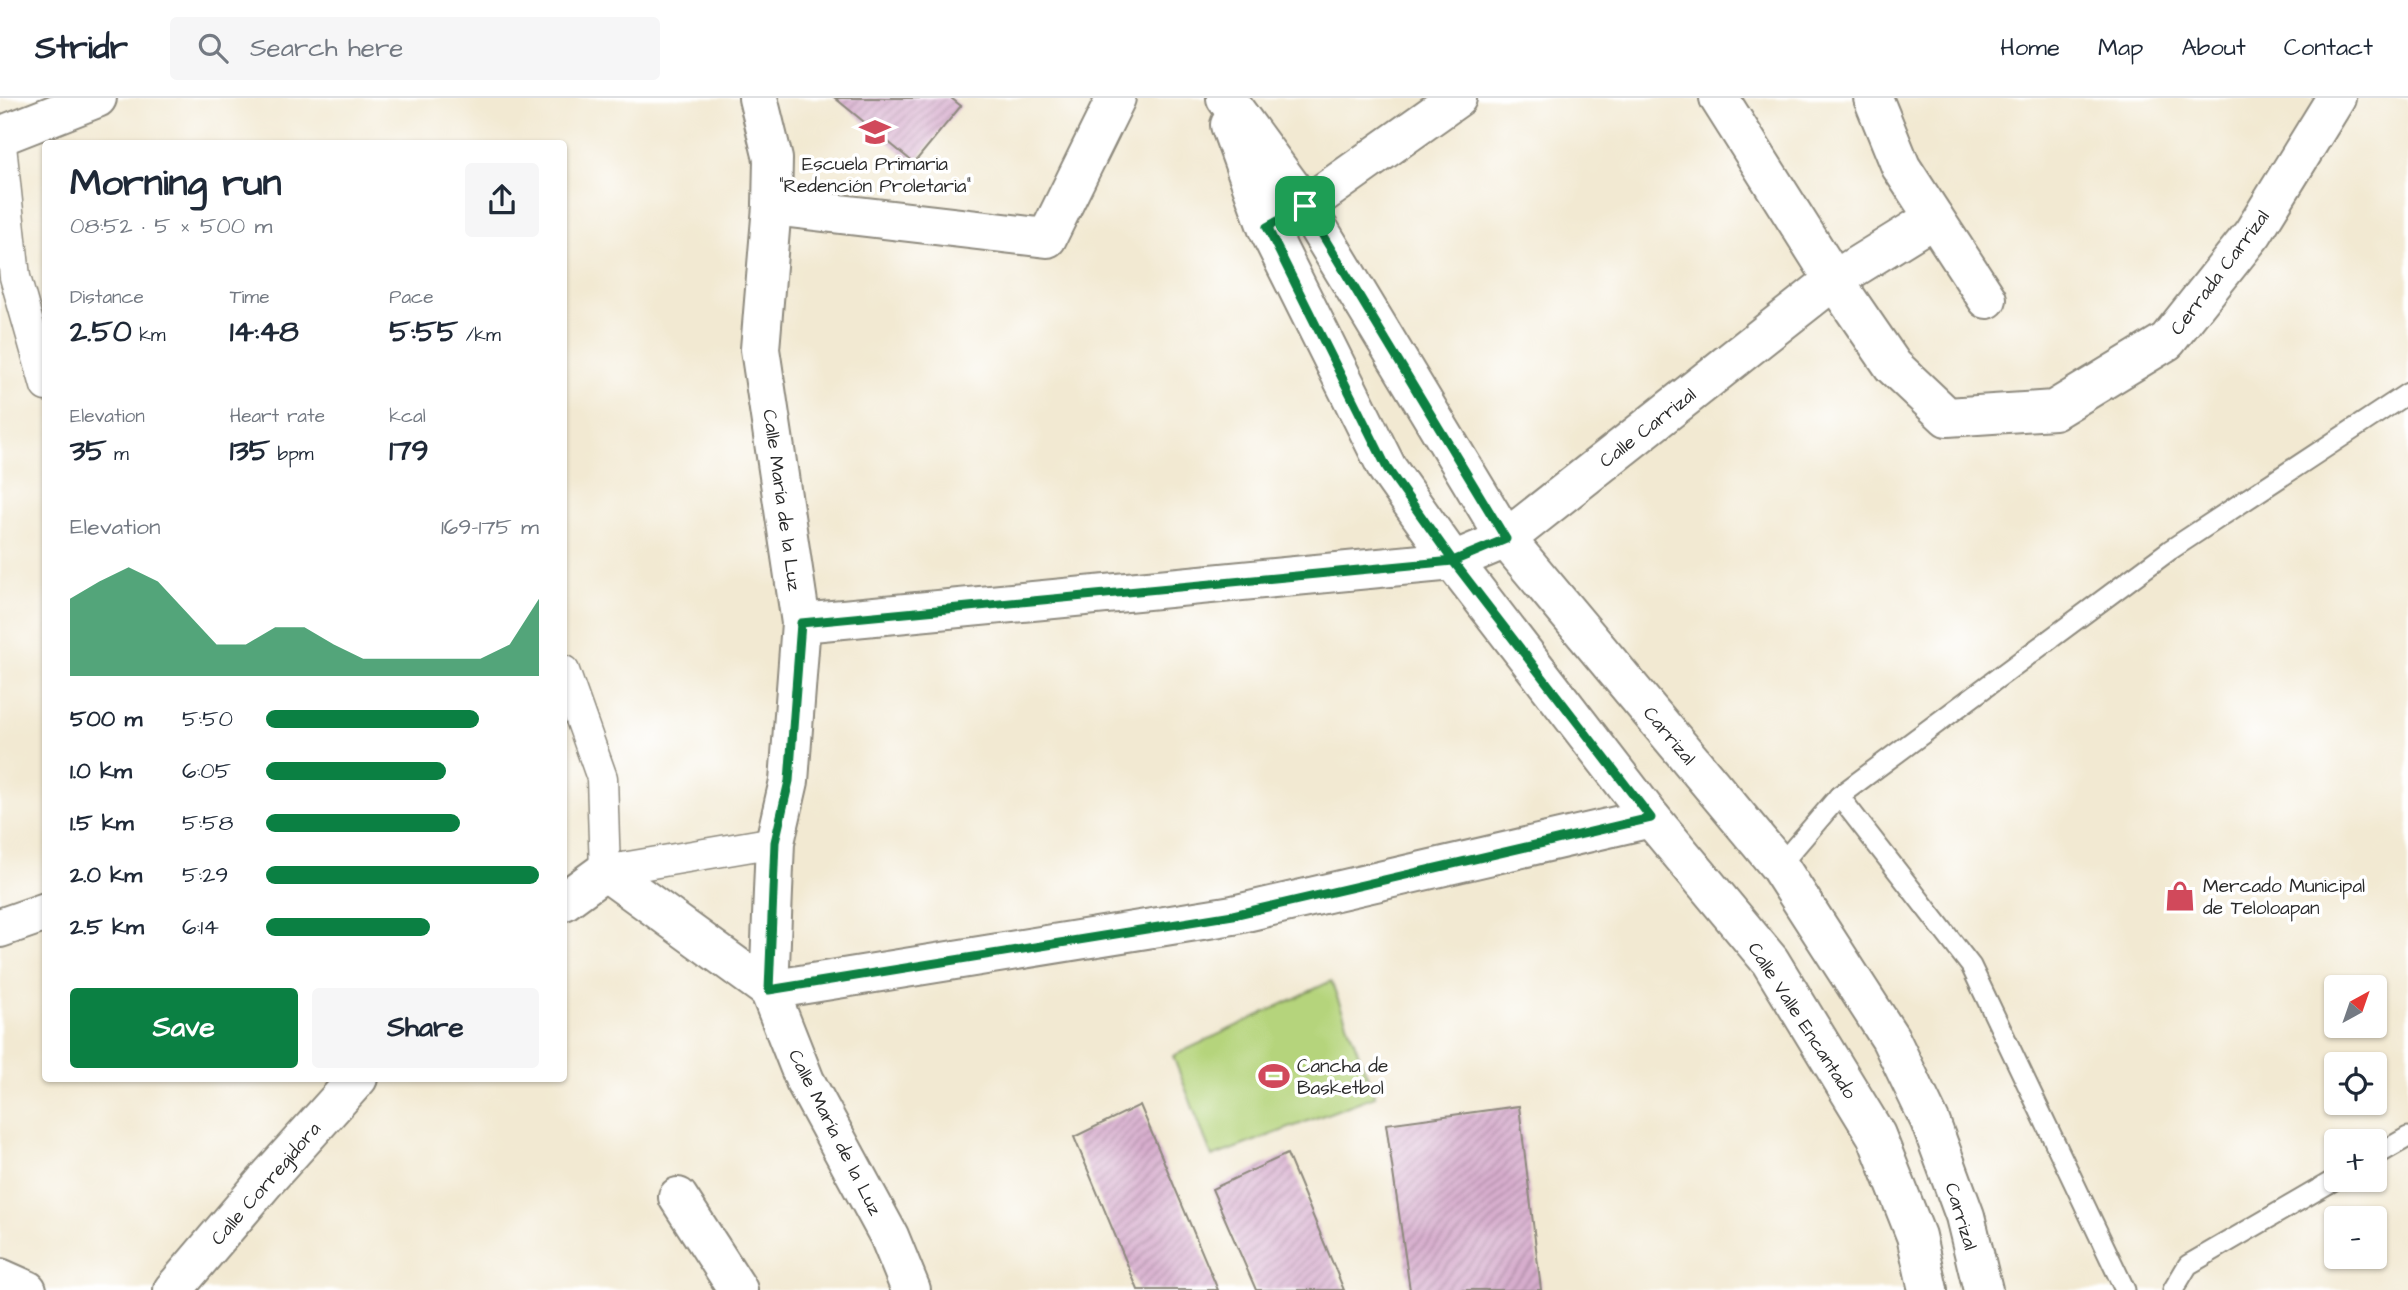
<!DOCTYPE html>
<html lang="en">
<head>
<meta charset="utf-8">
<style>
  :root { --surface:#fff; --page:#f6f6f7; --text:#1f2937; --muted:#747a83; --line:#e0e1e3; --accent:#0b8043 }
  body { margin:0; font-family:"Architects Daughter",sans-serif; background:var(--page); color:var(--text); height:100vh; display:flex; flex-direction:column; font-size:26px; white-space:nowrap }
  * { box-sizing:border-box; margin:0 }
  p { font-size:23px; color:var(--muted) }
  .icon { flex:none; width:38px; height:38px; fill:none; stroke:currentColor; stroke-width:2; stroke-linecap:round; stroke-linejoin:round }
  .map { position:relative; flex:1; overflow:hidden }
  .panel { position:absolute; left:42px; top:42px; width:525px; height:942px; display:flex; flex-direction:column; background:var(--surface); border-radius:7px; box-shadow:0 2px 5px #0004 }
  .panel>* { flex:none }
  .needle { width:46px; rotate:40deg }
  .buttons { position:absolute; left:2324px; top:877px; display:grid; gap:14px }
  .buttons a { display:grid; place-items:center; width:63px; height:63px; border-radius:7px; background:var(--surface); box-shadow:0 2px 5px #0004; font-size:35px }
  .pin { position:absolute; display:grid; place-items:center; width:60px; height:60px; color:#fff; margin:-30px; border-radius:14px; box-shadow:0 4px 10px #0006 }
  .round { display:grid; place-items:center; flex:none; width:74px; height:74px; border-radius:7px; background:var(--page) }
  .overview { display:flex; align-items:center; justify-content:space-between; height:119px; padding:0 28px }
  h1 { font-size:38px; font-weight:700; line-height:52px }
  .metrics { display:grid; grid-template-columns:repeat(3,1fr); gap:10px; height:119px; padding:7px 28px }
  .metrics div { display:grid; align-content:center }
  .metrics b { font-size:30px; font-weight:700 }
  .metrics small { font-size:19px; font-weight:400 }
  .metrics p { font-size:19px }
  .chart { height:196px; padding:14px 28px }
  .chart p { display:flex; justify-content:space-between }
  .chart svg { width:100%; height:126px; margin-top:7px; fill:var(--accent); opacity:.7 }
  .action { display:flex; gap:14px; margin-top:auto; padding:14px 28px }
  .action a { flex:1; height:80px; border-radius:7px; background:var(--accent); color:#fff; font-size:28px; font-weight:700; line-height:80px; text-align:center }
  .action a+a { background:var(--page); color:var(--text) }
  ul { padding:0 28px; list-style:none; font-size:23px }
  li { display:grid; grid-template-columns:112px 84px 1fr; align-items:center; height:52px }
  li i { height:18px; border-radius:9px; background:var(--accent) }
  header { display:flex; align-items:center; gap:42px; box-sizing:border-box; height:98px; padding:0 35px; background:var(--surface); border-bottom:2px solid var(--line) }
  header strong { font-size:33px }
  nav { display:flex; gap:38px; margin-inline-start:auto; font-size:24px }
  .search { width:490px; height:63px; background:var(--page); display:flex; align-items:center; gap:18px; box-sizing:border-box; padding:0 24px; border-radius:7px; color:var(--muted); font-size:26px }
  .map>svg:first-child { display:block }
  .garden { fill:#b5d47b; stroke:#708053; stroke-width:2 }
  .building { fill:url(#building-hatch) }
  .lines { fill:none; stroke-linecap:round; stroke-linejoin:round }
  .service-casing { stroke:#8e8a7e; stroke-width:23 }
  .pedestrian-casing { stroke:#8e8a7e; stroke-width:33 }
  .minor-casing { stroke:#8e8a7e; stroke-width:42 }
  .service { stroke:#fff; stroke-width:19 }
  .pedestrian { stroke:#fff; stroke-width:30 }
  .minor { stroke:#fff; stroke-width:38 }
  .route-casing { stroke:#fff; stroke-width:14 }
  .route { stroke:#0b8043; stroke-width:9 }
  .labels { text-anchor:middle; stroke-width:7; stroke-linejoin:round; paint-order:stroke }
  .poi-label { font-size:19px; fill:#2b2b2b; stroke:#fff; text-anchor:start }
  .street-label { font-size:19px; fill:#2b2b2b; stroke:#fff }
</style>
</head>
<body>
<header>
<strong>Stridr</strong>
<div class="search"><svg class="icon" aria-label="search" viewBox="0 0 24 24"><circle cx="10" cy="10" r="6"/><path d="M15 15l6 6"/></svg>Search here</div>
<nav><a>Home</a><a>Map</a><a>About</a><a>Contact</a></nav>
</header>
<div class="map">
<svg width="2408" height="1192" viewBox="0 0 2408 1192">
  <defs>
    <pattern id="building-hatch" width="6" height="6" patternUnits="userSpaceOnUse" patternTransform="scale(1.75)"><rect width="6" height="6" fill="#d7adcd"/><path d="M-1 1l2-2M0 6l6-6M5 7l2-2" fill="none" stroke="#af8da7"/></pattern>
  </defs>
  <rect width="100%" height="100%" fill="#fff"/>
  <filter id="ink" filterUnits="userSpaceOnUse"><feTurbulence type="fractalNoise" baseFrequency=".0143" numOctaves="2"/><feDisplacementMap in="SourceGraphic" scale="14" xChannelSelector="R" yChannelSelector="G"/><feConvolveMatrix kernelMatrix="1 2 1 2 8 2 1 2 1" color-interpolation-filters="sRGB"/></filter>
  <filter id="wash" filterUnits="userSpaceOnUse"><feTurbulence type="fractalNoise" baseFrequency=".00686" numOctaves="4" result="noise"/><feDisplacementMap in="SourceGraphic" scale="28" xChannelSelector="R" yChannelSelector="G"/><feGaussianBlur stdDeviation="1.57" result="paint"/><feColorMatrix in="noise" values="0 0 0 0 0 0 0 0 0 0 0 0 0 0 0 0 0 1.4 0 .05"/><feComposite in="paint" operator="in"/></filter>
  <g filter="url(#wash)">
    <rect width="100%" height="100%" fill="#f2e9d2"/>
    <!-- garden -->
    <path class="garden" d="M1331,883L1375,998L1212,1059L1173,958Z"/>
    <g id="blocks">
      <!-- building -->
      <g class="building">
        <path d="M835,0H951L961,8L914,65Z"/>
        <path d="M1140,1007L1218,1192H1138L1074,1039Z"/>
        <path d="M1519,1008L1541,1192H1410L1386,1026Z"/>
        <path d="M1287,1056L1344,1192H1256L1212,1091Z"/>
      </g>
    </g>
  </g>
  <g filter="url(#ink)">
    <use href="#blocks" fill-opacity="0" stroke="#8e8a7e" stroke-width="2"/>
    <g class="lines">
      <!-- service casing -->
      <g class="service-casing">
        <g id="service">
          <path d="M1839,698L1971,868L2125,1192"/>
          <path d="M1779,768L1839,698L2170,452L2408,295"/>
          <path d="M2375,1058L2408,1039"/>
          <path d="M2173,1192L2188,1167L2336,1081"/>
        </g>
      </g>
      <!-- pedestrian casing -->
      <g class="pedestrian-casing">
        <g id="pedestrian">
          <path d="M0,38L15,179L46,288"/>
          <path d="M564,573L602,680L605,773L775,744"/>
        </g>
      </g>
      <!-- minor casing -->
      <g class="minor-casing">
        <g id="minor">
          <path d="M758,0L773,61L772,108L760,251L801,525L789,683L775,744L769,892L805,983L889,1138L911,1192"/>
          <path d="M1226,0L1305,108L1506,441L1779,768L1890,940L1930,1023L1965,1118L1983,1192"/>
          <path d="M1719,0L1834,182L1893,268L1947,319L2054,312L2167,243L2253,135L2336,0"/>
          <path d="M1873,0L1901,69L1987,201"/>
          <path d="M1230,27L1267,129L1387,370L1453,463L1651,720L1770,863L1876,1037L1916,1138L1928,1192"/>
          <path d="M0,38L97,0"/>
          <path d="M772,108L1047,140L1116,0"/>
          <path d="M1284,120L1305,108L1457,0"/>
          <path d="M801,525L1453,463L1506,441L1834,182L1934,120"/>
          <path d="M564,803L605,773L769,892L1233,817L1651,720"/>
          <path d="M0,830L46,814"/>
          <path d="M678,1099L738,1192"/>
          <path d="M0,1180L27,1192"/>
          <path d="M173,1192L268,1080L358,980"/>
        </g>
      </g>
      <!-- service -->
      <use href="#service" class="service"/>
      <!-- pedestrian -->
      <use href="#pedestrian" class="pedestrian"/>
      <!-- minor -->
      <use href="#minor" class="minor"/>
    </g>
  </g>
  <g class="lines" filter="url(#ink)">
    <!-- route casing -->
    <g class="route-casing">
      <path id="route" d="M1305,108L1267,129L1387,370L1453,463L1651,720L1233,817L769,892L775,744L789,683L801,525L1453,463L1506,441L1305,108"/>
    </g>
    <!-- route -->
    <use href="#route" class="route"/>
  </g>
  <!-- icons -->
  <defs>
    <g id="school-bare" transform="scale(2.415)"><path d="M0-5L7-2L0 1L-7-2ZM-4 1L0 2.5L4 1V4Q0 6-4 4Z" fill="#d1495b" stroke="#fff" stroke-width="2.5" paint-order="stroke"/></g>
    <g id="shop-bare" transform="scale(2.415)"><path d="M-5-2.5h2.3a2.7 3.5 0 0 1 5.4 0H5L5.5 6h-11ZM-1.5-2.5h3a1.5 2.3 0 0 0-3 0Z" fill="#d1495b" stroke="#fff" stroke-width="2.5" paint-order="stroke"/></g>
    <g id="stadium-bare" transform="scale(2.415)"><path d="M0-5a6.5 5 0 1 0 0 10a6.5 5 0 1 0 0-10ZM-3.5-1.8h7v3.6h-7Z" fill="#d1495b" stroke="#fff" stroke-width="2.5" paint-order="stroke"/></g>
  </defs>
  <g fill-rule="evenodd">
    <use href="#school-bare" x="875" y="34"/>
    <use href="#shop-bare" x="2180" y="798"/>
    <use href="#stadium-bare" x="1274" y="978"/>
  </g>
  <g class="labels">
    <!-- poi labels -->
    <g class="poi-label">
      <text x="875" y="72" text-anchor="middle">Escuela Primaria<tspan x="875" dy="22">"Redención Proletaria"</tspan></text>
      <text x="2203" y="794">Mercado Municipal<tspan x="2203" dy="22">de Teloloapan</tspan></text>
      <text x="1297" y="974">Cancha de<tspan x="1297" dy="22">Basketbol</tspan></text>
    </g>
    <!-- street labels -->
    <g class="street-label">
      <text transform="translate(2219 174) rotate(-53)" y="7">Cerrada Carrizal</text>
      <text transform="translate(1647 329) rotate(-38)" y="7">Calle Carrizal</text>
      <text transform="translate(783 402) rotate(82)" y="7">Calle María de la Luz</text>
      <text transform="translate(1670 637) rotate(50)" y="7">Carrizal</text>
      <text transform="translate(1803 922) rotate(57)" y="7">Calle Valle Encantado</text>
      <text transform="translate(836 1034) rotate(63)" y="7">Calle María de la Luz</text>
      <text transform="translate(265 1085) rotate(-49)" y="7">Calle Corregidora</text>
      <text transform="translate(1962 1118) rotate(73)" y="7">Carrizal</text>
    </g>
  </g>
</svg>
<div class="buttons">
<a><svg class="needle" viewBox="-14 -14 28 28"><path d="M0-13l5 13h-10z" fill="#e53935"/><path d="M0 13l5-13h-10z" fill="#747a83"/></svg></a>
<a><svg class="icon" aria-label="locate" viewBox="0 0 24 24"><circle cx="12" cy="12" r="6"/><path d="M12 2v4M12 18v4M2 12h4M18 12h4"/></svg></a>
<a>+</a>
<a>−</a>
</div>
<div class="pin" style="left:1305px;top:108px;background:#1e9e55"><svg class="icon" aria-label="arrive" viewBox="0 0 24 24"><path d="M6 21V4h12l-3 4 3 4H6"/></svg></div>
<section class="panel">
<div class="overview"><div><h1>Morning run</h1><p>08:52 · 5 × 500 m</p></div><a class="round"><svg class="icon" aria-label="share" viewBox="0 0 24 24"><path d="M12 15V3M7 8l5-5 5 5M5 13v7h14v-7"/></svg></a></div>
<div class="metrics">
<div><p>Distance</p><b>2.50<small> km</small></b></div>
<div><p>Time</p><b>14:48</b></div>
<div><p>Pace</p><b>5:55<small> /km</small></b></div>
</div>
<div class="metrics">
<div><p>Elevation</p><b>35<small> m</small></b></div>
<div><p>Heart rate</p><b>135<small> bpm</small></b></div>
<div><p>kcal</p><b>179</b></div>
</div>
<div class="chart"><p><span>Elevation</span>169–175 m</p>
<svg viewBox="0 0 160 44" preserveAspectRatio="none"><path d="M0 44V17L10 11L20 6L30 11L40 22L50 33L60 33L70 27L80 27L90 33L100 38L110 38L120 38L130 38L140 38L150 33L160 17V44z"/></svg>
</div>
<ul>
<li><b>500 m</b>5:50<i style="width:78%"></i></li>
<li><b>1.0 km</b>6:05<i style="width:66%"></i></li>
<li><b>1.5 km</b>5:58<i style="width:71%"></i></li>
<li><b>2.0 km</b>5:29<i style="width:100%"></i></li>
<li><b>2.5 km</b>6:14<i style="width:60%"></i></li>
</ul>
<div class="action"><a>Save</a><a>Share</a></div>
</section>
</div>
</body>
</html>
